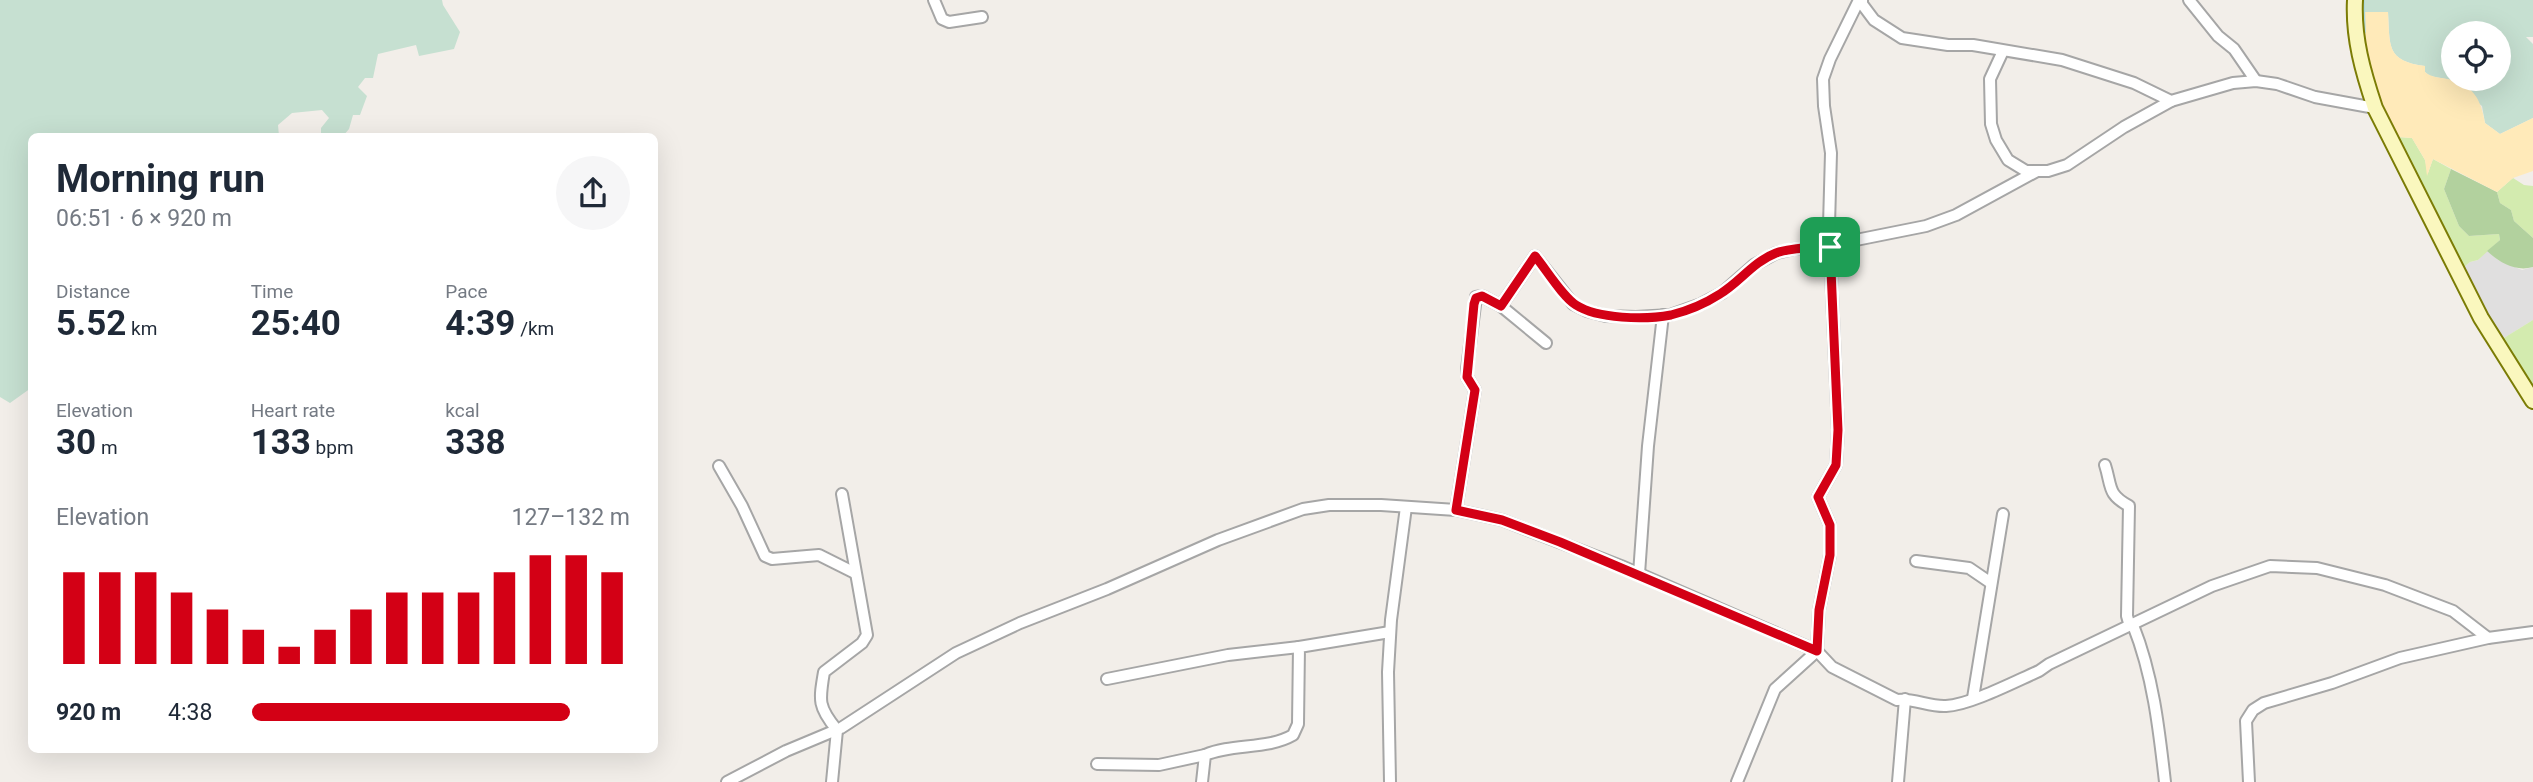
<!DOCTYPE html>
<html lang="en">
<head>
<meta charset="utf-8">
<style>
  :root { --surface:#fff; --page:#f6f6f7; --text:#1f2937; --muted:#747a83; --accent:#d30015 }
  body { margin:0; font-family:Roboto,sans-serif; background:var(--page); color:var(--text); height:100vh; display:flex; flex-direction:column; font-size:26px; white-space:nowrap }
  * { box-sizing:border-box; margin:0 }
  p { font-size:23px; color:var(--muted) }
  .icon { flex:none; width:38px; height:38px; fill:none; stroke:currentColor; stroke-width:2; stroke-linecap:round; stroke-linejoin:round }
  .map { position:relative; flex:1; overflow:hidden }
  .panel { position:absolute; left:28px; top:133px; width:630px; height:620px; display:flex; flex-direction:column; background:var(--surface); border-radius:10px; box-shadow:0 7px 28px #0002 }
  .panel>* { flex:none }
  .controls { position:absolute; left:2441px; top:21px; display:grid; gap:14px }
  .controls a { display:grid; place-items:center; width:70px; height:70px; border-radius:50%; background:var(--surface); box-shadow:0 7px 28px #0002; font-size:35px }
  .pin { position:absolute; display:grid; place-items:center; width:60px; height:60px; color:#fff; margin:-30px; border-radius:14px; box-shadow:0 4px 10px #0006 }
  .round { display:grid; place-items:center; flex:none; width:74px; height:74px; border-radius:37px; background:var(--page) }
  .overview { display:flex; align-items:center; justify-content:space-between; height:119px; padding:0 28px }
  h1 { font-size:38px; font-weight:700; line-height:52px }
  .metrics { display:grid; grid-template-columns:repeat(3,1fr); gap:10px; height:119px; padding:7px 28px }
  .metrics div { display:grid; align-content:center }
  .metrics b { font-size:35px; font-weight:700 }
  .metrics small { font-size:19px; font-weight:400 }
  .metrics p { font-size:19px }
  .chart { height:196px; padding:14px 28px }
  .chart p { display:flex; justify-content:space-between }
  .chart svg { width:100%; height:126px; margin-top:7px; stroke:var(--accent); stroke-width:6 }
  ul { padding:0 28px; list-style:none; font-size:23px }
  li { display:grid; grid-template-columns:112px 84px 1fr; align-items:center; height:52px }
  li i { height:18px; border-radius:9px; background:var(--accent) }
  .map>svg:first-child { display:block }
  .residential { fill:#e0dfdf }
  .grass { fill:#d3ebaf }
  .forest { fill:#b2d19e }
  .wetland { fill:#c6e0d1; fill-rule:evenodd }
  .sand { fill:#ffeab9 }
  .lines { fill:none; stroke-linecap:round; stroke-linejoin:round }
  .stream { stroke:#a9d8df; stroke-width:3.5 }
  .street-casing { stroke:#a6a6a6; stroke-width:14 }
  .secondary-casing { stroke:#7b7c05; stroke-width:18 }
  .street { stroke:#fff; stroke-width:10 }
  .secondary { stroke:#faf7be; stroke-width:14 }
  .route-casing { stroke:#fff; stroke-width:14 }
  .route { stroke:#d30015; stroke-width:9 }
</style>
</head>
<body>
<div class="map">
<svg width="2533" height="782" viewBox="0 0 2533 782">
  <rect width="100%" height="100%" fill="#f2eee9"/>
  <!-- residential -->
  <path class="residential" d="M2487,251L2498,260L2522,270L2533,267V320L2499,341L2463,268L2470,262L2478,260Z"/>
  <!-- grass -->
  <g class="grass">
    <path d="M2398,137L2412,138L2425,160L2428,173L2433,159L2451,169L2444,189L2459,226L2469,236L2499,234L2500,240L2478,260L2470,262L2463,268Z"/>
    <path d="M2513,178L2524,185L2533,186V238L2514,221L2511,210L2500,203L2497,192Z"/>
    <path d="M2533,320V399L2499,341Z"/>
  </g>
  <!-- forest -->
  <path class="forest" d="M2451,169L2497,192L2500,203L2511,210L2514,221L2533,238V267C2516,272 2500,263 2487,251L2500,240L2499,234L2469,236L2459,226L2444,189Z"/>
  <!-- wetland -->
  <g class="wetland">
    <path d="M0,0H442L443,5L460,32L454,49L419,56L416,45L378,54L373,78H365L358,87L367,96L360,115H353L349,129L343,136H321V128L329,118L322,110L292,113L278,125L279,136H32L31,388L10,403L0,397Z"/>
    <path d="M2361,0H2533V37H2526L2533,44V118L2500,134L2485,123L2482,106L2451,80L2430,76L2425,72V66C2386,61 2390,46 2388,12H2360ZM2454,33H2499V79H2454Z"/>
  </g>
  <!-- sand -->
  <path class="sand" d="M2360,12H2388C2390,46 2386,61 2425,66V72C2432,78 2439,77 2447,79C2473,84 2481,99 2485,123L2500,134L2533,118V171L2513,178L2497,192L2433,159L2427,176L2425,160L2412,138L2398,137L2367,69Z"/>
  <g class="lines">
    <!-- stream -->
    <path class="stream" d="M2363,0L2364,32"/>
    <!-- street casing -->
    <g class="street-casing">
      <g id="street">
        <path d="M934,0L942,19L949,22L982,17"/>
        <path d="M1862,0V4L1874,20L1902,38L1948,45H1973L2062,60L2134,83L2171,101L2233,83L2256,81L2277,84L2315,97L2375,108"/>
        <path d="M2189,0L2218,36L2234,49L2256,81"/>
        <path d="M2003,51L1990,79L1991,124L1996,140L2008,160L2026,171H2048L2067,165L2124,127L2171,101"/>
        <path d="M1501,306L1535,256L1573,304L1587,311L1606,316L1636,317L1670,315L1701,304L1722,293L1754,265L1776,253L1794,249L1830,247L1831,245L1926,226L1956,215L2037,171"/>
        <path d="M2105,465C2112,487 2107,494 2129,506L2127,616L2129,623L2133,625C2153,675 2159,729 2165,782"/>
        <path d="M719,466L742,506L765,556L772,559L819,555L855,573"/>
        <path d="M1456,510L1475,390L1467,377V369L1476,297L1482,296L1501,306L1546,343"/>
        <path d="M1916,561L1969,568L1991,583"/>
        <path d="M1639,574L1648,446L1663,315"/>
        <path d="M1107,679L1228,655L1299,647"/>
        <path d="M1973,698L2003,514"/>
        <path d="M1097,764L1159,765L1205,755"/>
        <path d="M727,782L786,751L841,728L956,653L1020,623L1107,589L1218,540L1303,509L1329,505H1381L1456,510L1502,520L1621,566L1817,651L1832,667L1897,700C1914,698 1929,707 1946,706C1970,705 2016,681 2039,671L2049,664L2212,586L2270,566L2317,568L2385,585L2453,611L2488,638"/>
        <path d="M832,782L837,730C818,707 819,701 824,672L862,643L867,635L842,494"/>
        <path d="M1202,782L1205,755C1233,743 1267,750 1293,735L1298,724L1299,647L1390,632"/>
        <path d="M1390,782L1388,672L1391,620L1406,507"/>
        <path d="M1737,782L1775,689L1817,651L1819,610L1830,555V525L1818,497L1836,465L1838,430L1829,225L1831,153L1824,106L1823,79L1830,59L1859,0"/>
        <path d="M1898,782L1905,699"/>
        <path d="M2249,782L2246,721L2253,710L2264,703L2332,683L2400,658L2488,638L2533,632"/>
      </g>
    </g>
    <!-- secondary casing -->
    <g class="secondary-casing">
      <path id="secondary" d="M2355,0C2353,38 2363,72 2375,108L2481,318L2533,401"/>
    </g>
    <!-- street -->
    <use href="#street" class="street"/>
    <!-- secondary -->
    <use href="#secondary" class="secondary"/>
  </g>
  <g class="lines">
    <!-- route casing -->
    <g class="route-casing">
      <path id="route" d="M1830,247L1838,430L1836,465L1818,497L1830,525V555L1819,610L1817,651L1560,542L1502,520L1456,510L1475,390L1467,377L1474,304L1476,298L1482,296L1501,306L1535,256C1546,269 1562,296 1576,305C1598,319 1645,320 1671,315C1687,311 1706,303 1720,294C1740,282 1753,262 1776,253C1793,247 1812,248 1830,247Z"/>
    </g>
    <!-- route -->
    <use href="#route" class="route"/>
  </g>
</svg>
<div class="controls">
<a><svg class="icon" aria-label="locate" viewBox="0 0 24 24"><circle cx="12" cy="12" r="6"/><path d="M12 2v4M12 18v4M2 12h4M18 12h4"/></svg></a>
</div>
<div class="pin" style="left:1830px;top:247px;background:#1e9e55"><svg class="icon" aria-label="arrive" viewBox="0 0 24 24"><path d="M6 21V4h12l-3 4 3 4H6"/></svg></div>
<section class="panel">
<div class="overview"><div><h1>Morning run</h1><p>06:51 · 6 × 920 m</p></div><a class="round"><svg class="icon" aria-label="share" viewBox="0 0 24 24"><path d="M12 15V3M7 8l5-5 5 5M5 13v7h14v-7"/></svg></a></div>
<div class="metrics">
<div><p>Distance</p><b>5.52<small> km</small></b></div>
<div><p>Time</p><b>25:40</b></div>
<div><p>Pace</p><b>4:39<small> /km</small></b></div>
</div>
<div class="metrics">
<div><p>Elevation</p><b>30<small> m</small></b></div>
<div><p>Heart rate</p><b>133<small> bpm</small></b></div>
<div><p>kcal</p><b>338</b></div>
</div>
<div class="chart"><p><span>Elevation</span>127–132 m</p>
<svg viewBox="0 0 160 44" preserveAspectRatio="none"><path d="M5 44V12M15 44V12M25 44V12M35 44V19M45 44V25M55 44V32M65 44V38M75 44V32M85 44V25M95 44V19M105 44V19M115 44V19M125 44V12M135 44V6M145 44V6M155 44V12"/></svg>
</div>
<ul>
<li><b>920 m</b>4:38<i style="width:84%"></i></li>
</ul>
</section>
</div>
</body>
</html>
